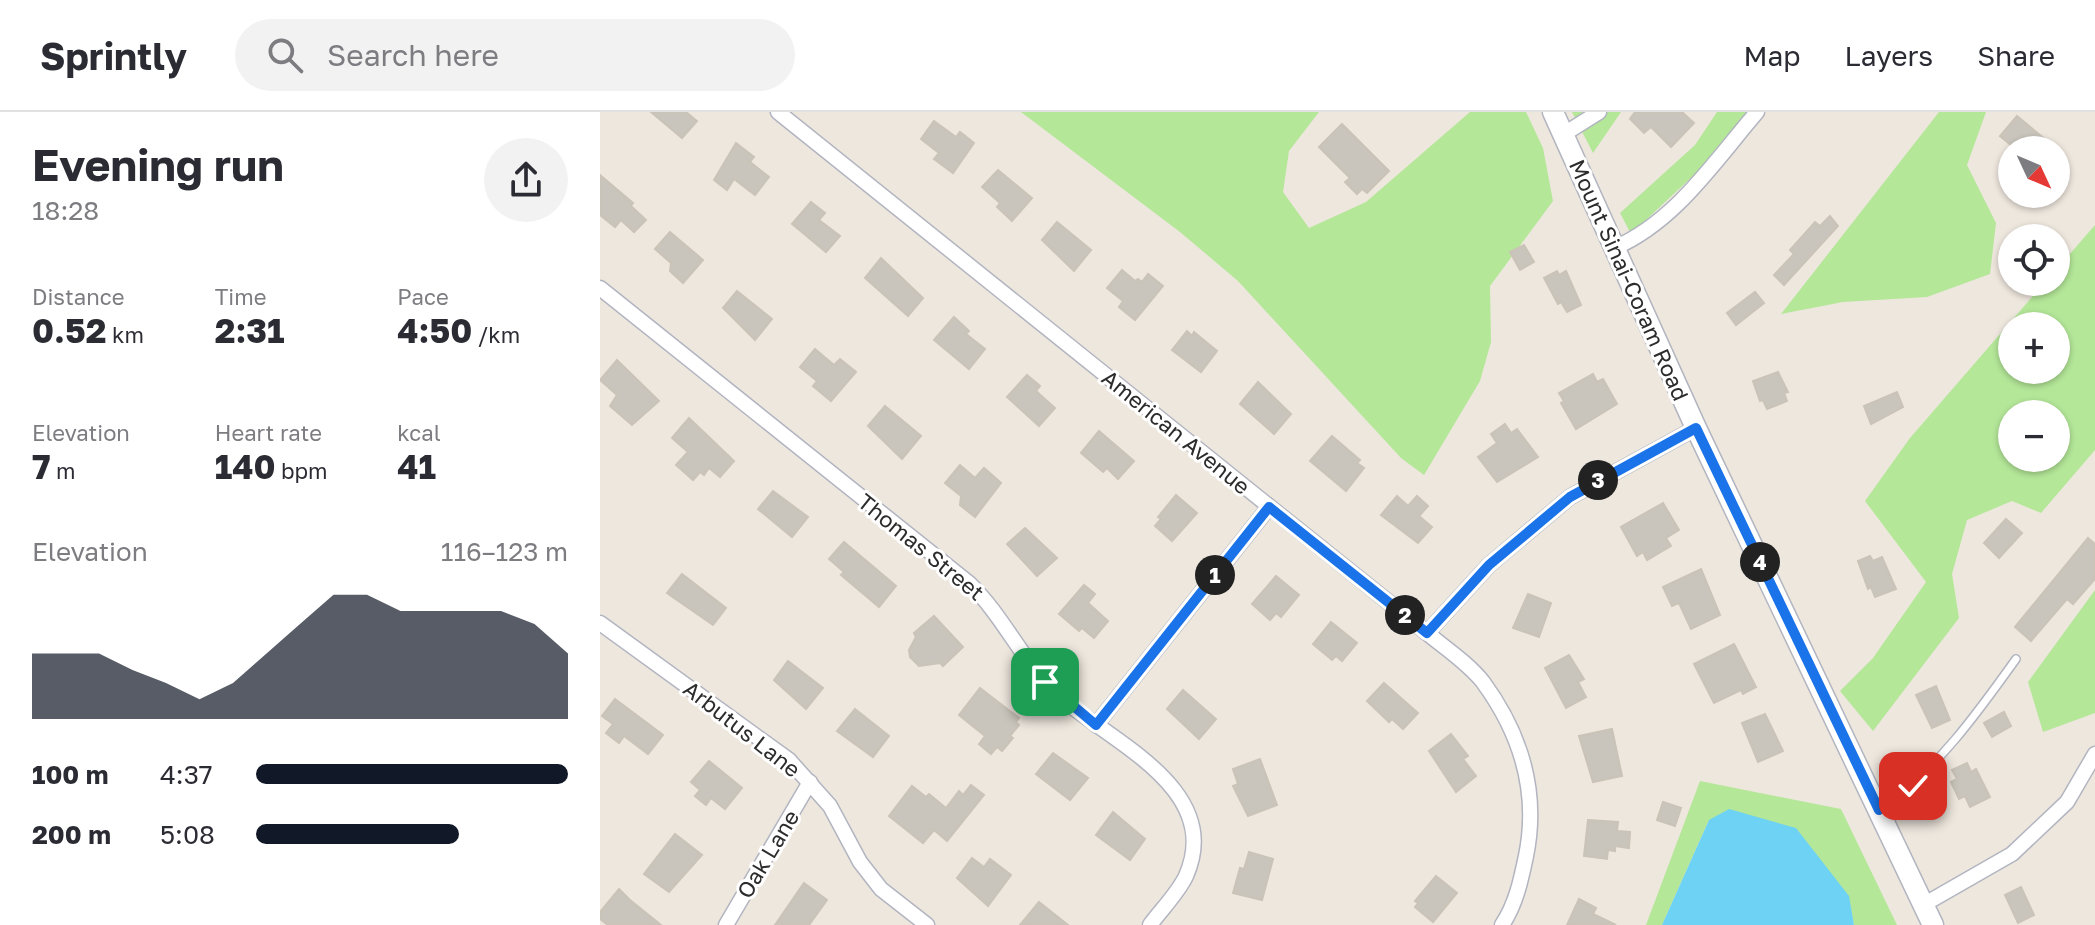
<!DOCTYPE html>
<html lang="en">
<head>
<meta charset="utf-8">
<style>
  :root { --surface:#fff; --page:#f2f2f3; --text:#2b2b33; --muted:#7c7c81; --line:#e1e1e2; --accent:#111827 }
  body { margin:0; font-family:"Golos Text",sans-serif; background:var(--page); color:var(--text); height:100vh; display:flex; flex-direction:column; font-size:30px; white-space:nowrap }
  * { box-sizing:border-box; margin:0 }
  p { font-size:26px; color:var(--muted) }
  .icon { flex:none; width:44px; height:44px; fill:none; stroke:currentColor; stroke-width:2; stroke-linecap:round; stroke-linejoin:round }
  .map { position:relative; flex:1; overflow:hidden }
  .panel { display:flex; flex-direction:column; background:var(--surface); width:600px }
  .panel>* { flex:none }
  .needle { width:52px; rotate:134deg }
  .buttons { position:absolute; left:1398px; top:24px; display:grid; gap:16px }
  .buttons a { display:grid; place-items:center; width:72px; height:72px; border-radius:50%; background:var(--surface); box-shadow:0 2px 6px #0004; font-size:40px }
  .pin { position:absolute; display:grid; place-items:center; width:68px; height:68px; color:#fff; margin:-34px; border-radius:16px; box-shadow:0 4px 12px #0006 }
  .km { position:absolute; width:40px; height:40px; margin:-20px; border-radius:50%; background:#222; color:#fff; font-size:22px; line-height:40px; text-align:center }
  .round { display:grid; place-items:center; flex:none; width:84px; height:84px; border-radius:42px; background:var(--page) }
  .headline { display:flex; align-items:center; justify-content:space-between; height:136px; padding:0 32px }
  h1 { font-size:44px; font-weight:700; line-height:60px }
  .stats { display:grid; grid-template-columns:repeat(3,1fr); gap:12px; height:136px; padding:8px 32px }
  .stats div { display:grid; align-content:center }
  .stats b { font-size:34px; font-weight:700 }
  .stats small { font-size:22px; font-weight:400 }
  .stats p { font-size:22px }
  .chart { height:224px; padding:16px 32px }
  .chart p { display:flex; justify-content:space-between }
  .chart svg { width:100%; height:144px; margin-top:8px; fill:var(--accent); opacity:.7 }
  ul { padding:0 32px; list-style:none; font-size:26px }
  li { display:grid; grid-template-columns:128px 96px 1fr; align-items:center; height:60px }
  li i { height:20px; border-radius:10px; background:var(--accent) }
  header { display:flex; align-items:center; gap:48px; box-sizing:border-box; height:112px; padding:0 40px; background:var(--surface); border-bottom:2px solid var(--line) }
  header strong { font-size:38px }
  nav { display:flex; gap:44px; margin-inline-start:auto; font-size:28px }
  .search { width:560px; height:72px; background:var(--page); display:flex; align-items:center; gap:20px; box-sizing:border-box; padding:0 28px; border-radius:44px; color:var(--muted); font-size:30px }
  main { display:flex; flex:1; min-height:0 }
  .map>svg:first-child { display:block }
  .green { fill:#b4e798; fill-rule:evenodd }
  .water { fill:#6dd2f4 }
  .building { fill:#c9c5bc; stroke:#cac3b7; stroke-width:2 }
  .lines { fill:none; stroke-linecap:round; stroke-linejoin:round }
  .service-casing { stroke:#b2b5c0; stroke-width:10 }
  .minor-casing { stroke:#b2b5c0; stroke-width:17 }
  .secondary-casing { stroke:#b2b5c0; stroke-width:23 }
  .service { stroke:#fff; stroke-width:7 }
  .minor { stroke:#fff; stroke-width:14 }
  .secondary { stroke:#fff; stroke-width:20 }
  .route-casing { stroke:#fff; stroke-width:16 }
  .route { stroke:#1a73e8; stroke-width:10 }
  .labels { text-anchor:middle; stroke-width:6; stroke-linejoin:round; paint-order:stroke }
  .street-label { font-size:22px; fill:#2c2c2c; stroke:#fff }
</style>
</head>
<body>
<header>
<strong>Sprintly</strong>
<div class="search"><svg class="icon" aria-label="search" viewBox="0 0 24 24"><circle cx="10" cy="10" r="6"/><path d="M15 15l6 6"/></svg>Search here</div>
<nav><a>Map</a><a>Layers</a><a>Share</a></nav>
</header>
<main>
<section class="panel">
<div class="headline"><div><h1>Evening run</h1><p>18:28</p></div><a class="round"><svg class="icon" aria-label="share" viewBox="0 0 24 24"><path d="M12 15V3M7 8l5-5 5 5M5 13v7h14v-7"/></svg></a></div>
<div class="stats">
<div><p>Distance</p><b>0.52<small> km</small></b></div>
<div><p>Time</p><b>2:31</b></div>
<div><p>Pace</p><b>4:50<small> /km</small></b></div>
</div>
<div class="stats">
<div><p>Elevation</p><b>7<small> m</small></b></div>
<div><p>Heart rate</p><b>140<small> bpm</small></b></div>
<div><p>kcal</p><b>41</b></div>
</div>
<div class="chart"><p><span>Elevation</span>116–123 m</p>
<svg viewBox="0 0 160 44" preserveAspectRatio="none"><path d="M0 44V24L10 24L20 24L30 29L40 33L50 38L60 33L70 24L80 15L90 6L100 6L110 11L120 11L130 11L140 11L150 15L160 24V44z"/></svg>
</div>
<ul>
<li><b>100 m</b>4:37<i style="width:100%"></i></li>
<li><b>200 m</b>5:08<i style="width:65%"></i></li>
</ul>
</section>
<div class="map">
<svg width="1495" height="813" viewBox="0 0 1495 813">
  <rect width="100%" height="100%" fill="#eee7de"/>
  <!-- green -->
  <g class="green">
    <path d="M421,0H719L689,39L683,80L709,116L766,90L870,0H926L943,36L953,89L890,174L891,230L880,269L824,363L801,346L638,169L580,120Z"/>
    <path d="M972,0H1021L993,41Z"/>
    <path d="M1117,0H1150L1110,48L1031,122L1020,101L1095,33Z"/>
    <path d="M1339,0H1386L1367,53L1396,111L1390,162L1327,185L1243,190L1181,202Z"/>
    <path d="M1495,113V338L1441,401L1412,389L1367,408L1352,462L1359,506L1273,619L1240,579L1273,546L1326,470L1265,389L1310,326L1445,170H1456V158ZM1456,214V258H1412V214ZM1456,302V346H1412V302Z"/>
    <path d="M1495,478V601L1443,620L1428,570Z"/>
    <path d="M1100,669L1241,697L1297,813H1254L1248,783L1109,708L1062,813H1046Z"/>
  </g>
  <!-- water -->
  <path class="water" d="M1129,697L1196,716L1249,784L1254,813H1062L1109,708Z"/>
  <!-- building -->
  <g class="building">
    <path d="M51,0H86L97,9L82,26Z"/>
    <path d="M1035,0H1082L1094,11L1071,35L1051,15L1044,21L1030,7Z"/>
    <path d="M1417,4L1458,38H1417L1400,24Z"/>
    <path d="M334,9L356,25L360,20L374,31L353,61L334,47L339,41L321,27Z"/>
    <path d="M742,12L789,59L767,81L762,77L757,82L745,70L750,66L719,35Z"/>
    <path d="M136,31L154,45L150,50L169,65L155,83L134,67L127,78L114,68Z"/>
    <path d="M398,58L432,86L412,109L397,95L400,91L382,75Z"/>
    <path d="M0,63L33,91L31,94L46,108L34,120L21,108L15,115L0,103Z"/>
    <path d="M211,90L225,101L219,108L240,124L226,140L192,112Z"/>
    <path d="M1230,104L1238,114L1184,173L1174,163L1194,142L1190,138L1215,110L1220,114Z"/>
    <path d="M457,110L491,138L474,159L442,128Z"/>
    <path d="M70,120L103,148L83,171L70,159L71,151L55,137Z"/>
    <path d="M924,133L934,150L920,158L910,140Z"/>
    <path d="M281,146L323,186L308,204L265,166Z"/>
    <path d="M522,158L535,169L538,167L542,170L548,162L563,174L535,208L519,195L523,189L507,176Z"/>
    <path d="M957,159L959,163L966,159L981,193L967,200L961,190L958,192L944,166Z"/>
    <path d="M137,179L172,207L155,228L123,196Z"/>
    <path d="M1155,180L1164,191L1136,213L1127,201Z"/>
    <path d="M354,205L369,219L366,222L385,237L369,257L334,228Z"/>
    <path d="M587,219L592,224L594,220L617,239L601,260L572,238Z"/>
    <path d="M215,237L234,253L240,247L256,260L231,289L213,274L217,269L200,255Z"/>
    <path d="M17,248L59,289L32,313L10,294L17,283L0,268Z"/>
    <path d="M1178,260L1188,280L1184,281L1187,289L1167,297L1163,288L1160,289L1153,269Z"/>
    <path d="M993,262L997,270L1003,267L1017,292L976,317L961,291L964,289L959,281Z"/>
    <path d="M427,263L440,274L436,279L455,296L439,314L407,285Z"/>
    <path d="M658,270L691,302L674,322L640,292Z"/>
    <path d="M1297,280L1303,295L1271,312L1264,294Z"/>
    <path d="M285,294L321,324L302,347L268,314Z"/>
    <path d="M89,306L134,349L120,365L109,356L104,363L100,360L93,368L76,353L88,340L72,326Z"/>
    <path d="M905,312L911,321L917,317L938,345L897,370L878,345L897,331L891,322Z"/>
    <path d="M499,319L534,349L518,367L507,356L503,360L481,341Z"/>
    <path d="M732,324L760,348L757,351L764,356L746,379L710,349Z"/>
    <path d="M360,353L375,366L384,356L401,371L375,405L360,393L361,384L345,371Z"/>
    <path d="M173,379L208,405L192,425L158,397Z"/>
    <path d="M576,383L597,401L572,429L555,414L561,407L558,405Z"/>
    <path d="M797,384L808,394L817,384L828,394L819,404L832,415L818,431L781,403Z"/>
    <path d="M1063,391L1079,418L1066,426L1071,434L1047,448L1043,440L1037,444L1021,415Z"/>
    <path d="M1406,407L1422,421L1399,446L1384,431Z"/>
    <path d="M425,416L457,446L437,464L407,432Z"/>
    <path d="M1488,426L1495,432V467L1473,492L1467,487L1431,529L1415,515Z"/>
    <path d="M244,430L296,474L279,495L241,463L244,460L229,447Z"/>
    <path d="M1270,444L1273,449L1282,445L1296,477L1275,485L1271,475L1268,477L1258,449Z"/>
    <path d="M1101,457L1120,503L1091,517L1079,491L1072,494L1063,475Z"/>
    <path d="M82,462L126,496L113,513L67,481Z"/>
    <path d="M676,464L699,483L681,505L676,501L670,508L652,492Z"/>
    <path d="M484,473L495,482L488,491L508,509L494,526L482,516L479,519L459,502Z"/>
    <path d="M928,482L951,491L939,525L913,516Z"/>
    <path d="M334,504L363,535L343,554L340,551L319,554L310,545L309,538L316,525L314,521Z"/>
    <path d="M731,510L757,531L742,549L736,544L732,548L713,532Z"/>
    <path d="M1134,532L1156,575L1143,582L1141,578L1114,591L1094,552Z"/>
    <path d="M969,543L984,567L978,570L986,585L966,596L945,556Z"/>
    <path d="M188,549L223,576L206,597L174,568Z"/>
    <path d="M784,571L818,601L803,617L792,607L789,610L767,589Z"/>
    <path d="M1336,574L1350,608L1332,616L1316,583Z"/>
    <path d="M380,576L419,606L416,610L419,613L410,624L413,626L402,639L397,635L391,642L379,632L385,624L359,603Z"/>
    <path d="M583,578L616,607L599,627L567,597Z"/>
    <path d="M15,587L63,623L48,642L24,624L19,631L6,621L13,612L2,604Z"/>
    <path d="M255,597L289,624L273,645L237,619Z"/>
    <path d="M1404,600L1411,614L1392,625L1384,611Z"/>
    <path d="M1165,602L1183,639L1158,650L1142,611Z"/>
    <path d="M1012,617L1022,664L993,670L979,624Z"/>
    <path d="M851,622L868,644L863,647L876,664L856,680L829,639Z"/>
    <path d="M453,641L488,666L470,688L436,662Z"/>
    <path d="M660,647L677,693L648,704L633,674L638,672L633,657Z"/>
    <path d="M109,649L142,676L125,697L111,686L106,693L95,684L100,678L91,670Z"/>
    <path d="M1367,651L1371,660L1376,657L1390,685L1370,695L1365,684L1359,687L1351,670L1357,667L1352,658Z"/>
    <path d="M371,673L384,683L347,729L334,718L323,731L289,704L312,674L326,685L329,682L346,696L359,679L363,683Z"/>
    <path d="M1063,690L1081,696L1075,714L1057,708Z"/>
    <path d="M513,700L545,727L530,748L496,723Z"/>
    <path d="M988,708L1018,710L1017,719L1030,720L1029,736L1015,734V739L1008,738L1007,747L984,744Z"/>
    <path d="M75,722L102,743L69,780L44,762Z"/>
    <path d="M649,740L673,747L662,788L633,781L640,756L644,757Z"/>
    <path d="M372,746L384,755L390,747L411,763L388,794L357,766Z"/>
    <path d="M836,764L857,781L833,810L815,795L818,791L815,789Z"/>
    <path d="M204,771L227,788L209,813H175Z"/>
    <path d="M1421,775L1434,803L1418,811L1405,783Z"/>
    <path d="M19,777L30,788L61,813H8L0,807V800Z"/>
    <path d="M979,787L996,796L993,802L1016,813H967Z"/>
    <path d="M439,790L468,813H420Z"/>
  </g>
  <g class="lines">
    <!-- service casing -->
    <g class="service-casing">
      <path id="service" d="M1281,697C1338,656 1376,603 1416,547"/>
    </g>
    <!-- minor casing -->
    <g class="minor-casing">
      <g id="minor">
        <path d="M178,0L827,521C845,536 868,551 883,570C921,622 939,680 926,744C921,768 916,792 902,813"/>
        <path d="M964,22L999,0"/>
        <path d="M1014,136C1075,110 1114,50 1157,0"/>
        <path d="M0,176L370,472C405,506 424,553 461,586C513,631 624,678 586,764C578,781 561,798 550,813"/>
        <path d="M0,511L189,648L230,694L260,750L281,777L327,813"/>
        <path d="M827,521L889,453L970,385L1096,316"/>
        <path d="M496,613L669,395"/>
        <path d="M1323,793L1412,742L1467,690L1495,642"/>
        <path d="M126,813L210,670"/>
      </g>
    </g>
    <!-- secondary casing -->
    <g class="secondary-casing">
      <path id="secondary" d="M953,0L1096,316L1333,813"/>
    </g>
    <!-- service -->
    <use href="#service" class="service"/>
    <!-- minor -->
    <use href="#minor" class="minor"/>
    <!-- secondary -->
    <use href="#secondary" class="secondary"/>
  </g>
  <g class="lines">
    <!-- route casing -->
    <g class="route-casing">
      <path id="route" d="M445,570L496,613L669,395L827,521L889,453L970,385L1096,316L1279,698L1313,674"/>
    </g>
    <!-- route -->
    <use href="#route" class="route"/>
  </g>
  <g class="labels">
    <!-- street labels -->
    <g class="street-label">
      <text transform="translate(1029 168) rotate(66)" y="8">Mount Sinai-Coram Road</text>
      <text transform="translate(576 320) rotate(39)" y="8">American Avenue</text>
      <text transform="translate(321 435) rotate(39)" y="8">Thomas Street</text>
      <text transform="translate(142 617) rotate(38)" y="8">Arbutus Lane</text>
      <text transform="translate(168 742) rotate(-59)" y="8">Oak Lane</text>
    </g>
  </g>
</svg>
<div class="buttons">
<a><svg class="needle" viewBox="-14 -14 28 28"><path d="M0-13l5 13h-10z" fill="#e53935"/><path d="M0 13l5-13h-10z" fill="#7c7c81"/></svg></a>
<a><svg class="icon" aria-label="locate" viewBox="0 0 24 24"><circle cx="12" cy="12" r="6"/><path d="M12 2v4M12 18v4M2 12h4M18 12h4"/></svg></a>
<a>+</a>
<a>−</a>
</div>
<div class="pin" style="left:445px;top:570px;background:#1e9e55"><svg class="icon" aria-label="arrive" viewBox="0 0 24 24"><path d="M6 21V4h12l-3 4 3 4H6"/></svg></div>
<div class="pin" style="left:1313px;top:674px;background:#d93025"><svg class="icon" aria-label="check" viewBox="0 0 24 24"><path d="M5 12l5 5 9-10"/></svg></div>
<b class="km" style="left:615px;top:463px">1</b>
<b class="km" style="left:805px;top:503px">2</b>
<b class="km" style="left:998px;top:368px">3</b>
<b class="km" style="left:1160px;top:450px">4</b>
</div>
</main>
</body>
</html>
